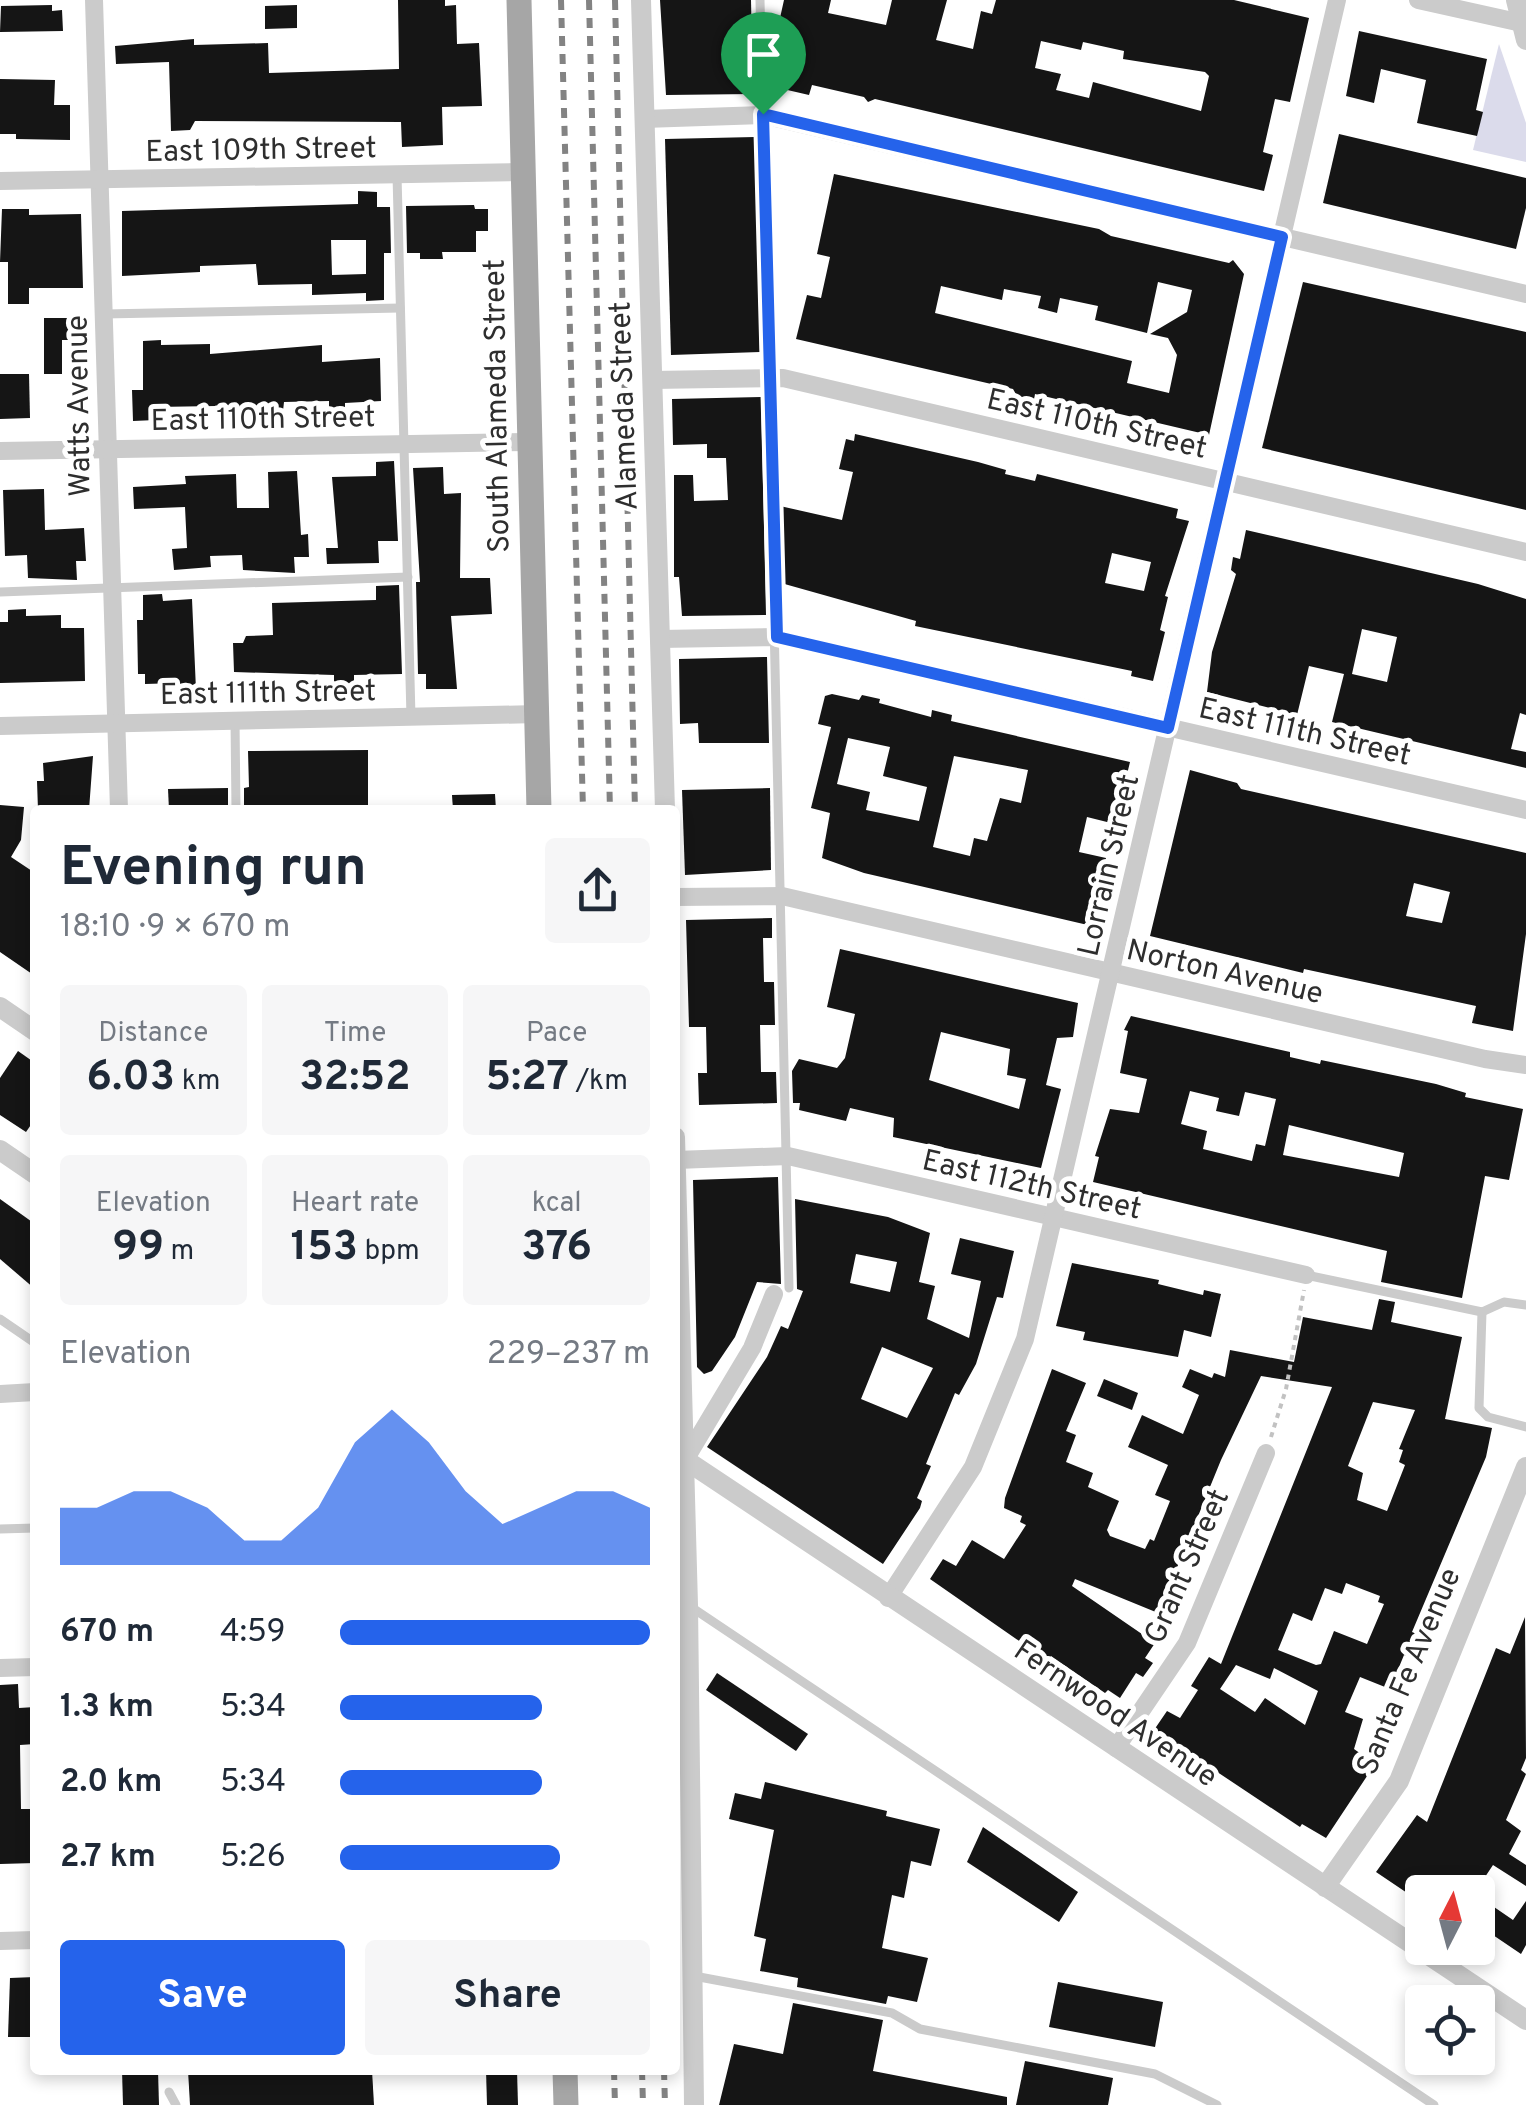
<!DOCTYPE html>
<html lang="en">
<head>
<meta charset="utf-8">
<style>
  :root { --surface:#fff; --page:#f6f6f7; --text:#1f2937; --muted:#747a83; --accent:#2563eb }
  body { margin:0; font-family:Overpass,sans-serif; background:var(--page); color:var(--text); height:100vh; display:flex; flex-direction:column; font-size:38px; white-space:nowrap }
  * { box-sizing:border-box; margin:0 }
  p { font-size:32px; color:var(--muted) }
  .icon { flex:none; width:55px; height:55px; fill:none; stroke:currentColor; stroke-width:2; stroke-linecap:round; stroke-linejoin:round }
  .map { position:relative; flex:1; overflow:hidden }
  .panel { position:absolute; left:30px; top:805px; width:650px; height:1270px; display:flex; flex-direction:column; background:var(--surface); border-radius:10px; box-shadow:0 5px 15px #0003 }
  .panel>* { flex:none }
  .needle { width:65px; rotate:6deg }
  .fabs { position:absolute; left:1405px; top:1875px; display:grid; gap:20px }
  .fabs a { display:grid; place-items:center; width:90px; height:90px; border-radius:10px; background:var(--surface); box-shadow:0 5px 15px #0003; font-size:50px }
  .pin { position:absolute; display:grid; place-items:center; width:85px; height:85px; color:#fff; margin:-102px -42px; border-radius:50% 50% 50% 0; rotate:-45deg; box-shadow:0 0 10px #0007 }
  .pin .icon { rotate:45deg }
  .round { display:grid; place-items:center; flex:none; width:105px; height:105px; border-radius:10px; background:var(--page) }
  .headline { display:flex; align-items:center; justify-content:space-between; height:170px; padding:0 30px }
  h1 { font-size:55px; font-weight:700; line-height:75px }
  .metrics { display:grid; grid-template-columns:repeat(3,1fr); gap:15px; height:170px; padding:10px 30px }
  .metrics div { display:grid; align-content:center; border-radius:10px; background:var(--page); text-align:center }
  .metrics b { font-size:42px; font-weight:700 }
  .metrics small { font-size:28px; font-weight:400 }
  .metrics p { font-size:28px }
  .chart { height:280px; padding:20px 30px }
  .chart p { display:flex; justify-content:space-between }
  .chart svg { width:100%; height:180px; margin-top:10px; fill:var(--accent); opacity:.7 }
  .action { display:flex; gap:20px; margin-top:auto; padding:20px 30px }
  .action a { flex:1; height:115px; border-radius:10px; background:var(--accent); color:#fff; font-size:40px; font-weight:700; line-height:115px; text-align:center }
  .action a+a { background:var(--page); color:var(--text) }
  ul { padding:0 30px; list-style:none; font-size:32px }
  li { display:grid; grid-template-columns:160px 120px 1fr; align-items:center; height:75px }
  li i { height:25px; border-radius:12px; background:var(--accent) }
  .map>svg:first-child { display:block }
  .green { fill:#dbdbeb }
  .building { fill:#151515; fill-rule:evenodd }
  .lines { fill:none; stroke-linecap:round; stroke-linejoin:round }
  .path { stroke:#c2c2c2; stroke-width:4; stroke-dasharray:5 5; stroke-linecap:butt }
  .service { stroke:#cbcbcb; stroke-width:9 }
  .minor { stroke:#cbcbcb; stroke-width:18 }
  .tertiary { stroke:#cbcbcb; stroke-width:20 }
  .primary { stroke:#a6a6a6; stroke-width:25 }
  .rail { stroke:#838383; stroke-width:6; stroke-dasharray:10 8; stroke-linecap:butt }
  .route-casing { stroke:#fff; stroke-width:20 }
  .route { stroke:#2563eb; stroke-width:12 }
  .labels { text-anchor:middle; stroke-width:10; stroke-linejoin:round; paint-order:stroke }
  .street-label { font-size:30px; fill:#2e2e2e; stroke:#fff }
</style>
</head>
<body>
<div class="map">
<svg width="1526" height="2105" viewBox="0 0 1526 2105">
  <rect width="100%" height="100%" fill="#fff"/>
  <!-- green -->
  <path class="green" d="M1499,44L1526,123V162L1473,150Z"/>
  <!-- building -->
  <g class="building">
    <path d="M398,0H445V6L456,5L457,44L479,43L482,106L442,107L443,145L402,147L401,122L195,121L190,130L171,131L169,62L116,64L115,46L194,39V45L268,43L269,73L399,69Z"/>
    <path d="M660,0H751L753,94L666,95Z"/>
    <path d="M784,0H831L828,13L886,25L892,0H947L936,40L973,49L981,11L992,14L996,0H1234L1309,18L1290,102L1275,99L1263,152L1273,155L1264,191L875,99L868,102L864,97L812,85L809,95L770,86L768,16L780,18ZM1041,41L1081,50L1083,42L1124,51L1123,59L1205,72L1209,76L1201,111L1093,82L1089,98L1056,90L1061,74L1035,68Z"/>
    <path d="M52,5V11L62,10L63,31L0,32L1,6Z"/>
    <path d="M297,5V28L265,29V6Z"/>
    <path d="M1359,31L1487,59L1476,110L1483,112L1477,136L1417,123L1426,80L1381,69L1374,103L1346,96Z"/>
    <path d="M0,79L55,80L54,105H70V140L16,139V134H0Z"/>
    <path d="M1339,134L1526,178V208L1516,249L1323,203Z"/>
    <path d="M755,137L760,352L671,355L665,139Z"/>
    <path d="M834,174L1099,229L1111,236L1229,263L1233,260L1244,274L1209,435L1035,394L1034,400L1017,396L1013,389L796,339L807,295L821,298L830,257L817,254ZM1158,282L1192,290L1187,312L1150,334L1168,338L1177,355L1169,393L1127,383L1132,361L935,313L941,286L1002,300L1004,289L1041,296L1038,308L1057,313L1060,298L1098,306L1095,320L1147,333Z"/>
    <path d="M358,191L377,192V207H390L391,253H384V300L366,301V293L312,295V284L258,285L256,264L200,266V272L122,276V211L358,204ZM331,240H366V274L332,275Z"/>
    <path d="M474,205L475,209H488V231H476V252H442L443,259H420V253H407L406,206Z"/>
    <path d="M2,209H29V215L81,214L83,288H29V304H8V262H0Z"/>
    <path d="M1303,282L1526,332V510L1262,448Z"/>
    <path d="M44,318H68L69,340H62V374H44Z"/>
    <path d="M161,340V345L210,344V354L322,345V362L380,358L381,401L345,403V415H329V401L284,402L283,411L237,413L216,406L155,407L156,420L133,421L132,390H143V341Z"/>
    <path d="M0,374H29L30,418L0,419Z"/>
    <path d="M761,397L766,615L682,616L679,577H674V475H693L694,501L728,500L726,458H707V444L673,445L672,399Z"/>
    <path d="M855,434L978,462L1006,470L1005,474L1035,481L1037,474L1178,509L1176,518L1189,521L1165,596L1168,597L1160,630L1165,632L1153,681L1131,676L1132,671L915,626L916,621L781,583L780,506L842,520L853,472L839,469L846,439L854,441ZM1112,553L1151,562L1144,591L1105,583Z"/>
    <path d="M394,461L398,541H378L379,563L327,564L326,548H338L332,477L376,476V462Z"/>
    <path d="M443,467L444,494L461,493L460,578H490L492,614L451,616L457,689H426V674H418L416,582H420L413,468Z"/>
    <path d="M297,471L301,535L308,534L309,557H294L295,573L243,570L242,555L210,556L211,567L174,570L172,549L187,548L185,507L134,509L133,487L186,484L185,476L236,474L237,508H269L268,472Z"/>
    <path d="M44,489L45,530L84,528L86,561H76L77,580L28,578L27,555L5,556L3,490Z"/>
    <path d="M1246,530L1478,584L1526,599V715L1520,713L1511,749L1526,752V768L1332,722L1344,674L1309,666L1297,715L1207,692L1212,652L1236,574L1231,570L1233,557L1240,559ZM1362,629L1397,637L1387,682L1352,674Z"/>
    <path d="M399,585L402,674L354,675V689L334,690V675L234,672L233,643H243L246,636L273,635L272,603L376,600V586Z"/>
    <path d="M162,594L163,601L192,599L196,690L178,691V683L145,684V674H138L137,620H143V595Z"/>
    <path d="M26,609V616L61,615V628H84L85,681L0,683V622H8V610Z"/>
    <path d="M767,657L769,743H699L698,723L680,724L679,659Z"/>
    <path d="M832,694L859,700L862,695L880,699L879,703L931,717L932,710L952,715L951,721L1130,762L1115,824L1087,817L1079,852L1106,858L1092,926L864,873L822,858L830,813L811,808L831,727L818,724L825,696ZM848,738L890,747L883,776L927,787L919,821L866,810L870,792L837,784ZM954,756L1028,770L1021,803L1000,798L987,841L974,838L970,856L933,847Z"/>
    <path d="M368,750V810H244V788L249,787L248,751Z"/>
    <path d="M93,756L89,810H38L37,781H44L43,763Z"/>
    <path d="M1190,770L1237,783L1241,789L1526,853V934L1513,1031L1472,1023L1476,1006L1304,969L1303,973L1150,936ZM1414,883L1450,892L1442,923L1406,916Z"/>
    <path d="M228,788V810H169L168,789Z"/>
    <path d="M770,788L771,870L685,875L682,790Z"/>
    <path d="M495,794L496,810H453L452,795Z"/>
    <path d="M0,805L24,807L21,840L11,857L35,873V976L0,952Z"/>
    <path d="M772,918V938H763L764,982H774L775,1025H760L761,1072H776L777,1103L699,1105L698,1073H707L706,1027H689L686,920Z"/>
    <path d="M840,949L1078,1003L1073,1037L1057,1038L1046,1085L1061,1089L1041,1168L893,1137L894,1118L850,1108L846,1121L799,1110L800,1103H793L792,1071L799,1059L837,1068L845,1058L855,1014L827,1007ZM941,1032L1010,1049L1007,1075L1026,1079L1019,1109L929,1080Z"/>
    <path d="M1131,1016L1290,1052V1057L1320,1064L1321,1060L1436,1084L1466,1093L1465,1097L1523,1109L1509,1180L1485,1176L1462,1298L1381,1282L1387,1251L1093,1182L1099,1157L1095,1156L1110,1109L1139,1113L1147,1079L1120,1073L1128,1031L1124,1030ZM1190,1091L1219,1098L1216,1111L1239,1116L1245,1092L1276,1099L1265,1146L1256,1144L1252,1161L1203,1149L1207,1131L1181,1124ZM1289,1125L1404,1153L1399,1177L1283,1155Z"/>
    <path d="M18,1051L35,1063V1119L26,1132L0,1115V1078Z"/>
    <path d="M778,1177L781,1284L757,1282L735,1337L712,1371L704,1374L697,1367L693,1180Z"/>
    <path d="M0,1199L35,1224V1289L0,1259Z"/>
    <path d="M795,1199L888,1217L930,1233L919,1282L935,1286L927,1319L969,1338L981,1281L951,1274L960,1238L1014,1251L1003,1298L997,1297L976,1364L959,1395L955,1393L926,1464L931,1466L917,1498L922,1501L920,1508L883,1564L707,1447L767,1357L781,1326L788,1329L803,1291L797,1289ZM856,1254L897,1262L890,1292L850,1283ZM882,1347L933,1368L907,1418L861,1399Z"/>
    <path d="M1072,1263L1159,1280L1158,1284L1203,1295L1204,1290L1221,1294L1211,1337L1184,1330L1178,1357L1083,1340L1085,1332L1056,1326Z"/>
    <path d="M1379,1299L1395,1302L1391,1322L1462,1337L1445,1419L1492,1428L1486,1457L1412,1632L1426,1638L1417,1660L1404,1655L1390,1689L1360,1677L1345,1712L1363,1719L1354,1749L1375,1764L1326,1838L1302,1824L1300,1827L1154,1730L1167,1711L1180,1718L1198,1690L1191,1686L1209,1657L1221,1664L1332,1387L1261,1376L1221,1460L1165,1597L1169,1599L1163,1615L1075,1579L1072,1586L1155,1643L1145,1658L1153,1663L1143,1677L1136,1673L1120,1698L1108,1690L1105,1693L1051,1656L1048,1661L930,1579L943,1559L956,1566L972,1540L1004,1559L1026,1525L1020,1522L1022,1516L1004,1508L1005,1498L1052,1369L1086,1383L1066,1431L1076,1435L1066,1462L1093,1473L1088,1487L1119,1501L1107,1530L1110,1536L1145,1549L1150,1539L1154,1541L1170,1501L1155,1495L1168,1465L1128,1447L1142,1415L1183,1434L1199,1395L1182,1387L1190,1369L1212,1378L1214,1373L1225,1377L1230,1350L1294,1362L1303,1317L1372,1330ZM1373,1402L1415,1410L1399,1449L1403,1450L1399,1462L1405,1465L1387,1511L1357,1500L1363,1473L1348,1466ZM1346,1583L1380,1596L1378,1602L1384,1604L1367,1644L1334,1631L1321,1664L1316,1665L1278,1650L1293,1613L1312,1621L1325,1588L1342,1594ZM1236,1665L1270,1679L1274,1668L1318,1691L1305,1725L1265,1698L1255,1712L1220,1689Z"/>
    <path d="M1104,1379L1138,1393L1132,1410L1097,1396Z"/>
    <path d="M1525,1617L1526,1758L1521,1770L1526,1774L1506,1820L1521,1831L1509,1854L1526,1865V1886L1493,1865L1475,1892H1422V1903L1376,1872L1417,1815L1427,1822L1496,1648L1510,1654Z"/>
    <path d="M717,1673L808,1734L796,1751L706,1690Z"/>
    <path d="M18,1684L19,1708L35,1707V1744L20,1745L21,1809H35V1863L0,1864V1685Z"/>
    <path d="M765,1782L887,1811L886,1816L940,1829L931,1866L911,1861L904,1898L892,1895L882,1948L928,1958L917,2002L888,1996L886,2004L797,1987L798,1978L760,1971L766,1939L754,1936L774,1830L729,1819L735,1793L761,1799Z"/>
    <path d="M983,1827L1078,1892L1059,1922L967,1862Z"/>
    <path d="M1478,1896L1513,1920L1526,1901V1945L1521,1954L1490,1933L1478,1953Z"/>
    <path d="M35,1977V2032L33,2037H8L10,1978Z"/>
    <path d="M1058,1982L1163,2002L1155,2047L1049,2027Z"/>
    <path d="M793,2003L883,2020L873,2071L1007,2097V2105H719L734,2044L783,2054Z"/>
    <path d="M1025,2061L1113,2078L1108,2105H1016Z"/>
    <path d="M122,2070H158L159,2105H123Z"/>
    <path d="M188,2070H372L374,2105H190Z"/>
    <path d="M486,2070H517L518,2105H487Z"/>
  </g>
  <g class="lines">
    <!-- path -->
    <path class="path" d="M1271,1437L1286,1389L1304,1290"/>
    <!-- service -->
    <g class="service">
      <path d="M760,0L789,1288"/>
      <path d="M397,175L411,717"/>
      <path d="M104,314L400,308"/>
      <path d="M0,592L408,577"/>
      <path d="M235,720L236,810"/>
      <path d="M1306,1275L1482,1312L1504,1302L1526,1305"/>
      <path d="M1482,1312L1479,1408L1488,1417L1526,1427"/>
      <path d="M0,1319L35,1343"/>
      <path d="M0,1529L35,1528"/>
      <path d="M691,1607L1434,2105"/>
      <path d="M694,1976L892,2013L920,2029L1155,2074L1217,2105"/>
      <path d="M169,2092L176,2105"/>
    </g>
    <!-- minor -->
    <g class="minor">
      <path d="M94,0L119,810"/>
      <path d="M1418,0L1526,24"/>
      <path d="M644,119L763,115L1526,294"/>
      <path d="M0,181L523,172"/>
      <path d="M652,380L783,378L1526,552"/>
      <path d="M0,451L528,442"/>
      <path d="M660,639L777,637L1526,810"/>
      <path d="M0,726L537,714"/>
      <path d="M675,897L782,896L1485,1059L1526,1065"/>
      <path d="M676,1160L788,1156L1306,1275"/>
      <path d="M0,1394L35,1392"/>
      <path d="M685,1460L752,1348L774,1294"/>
      <path d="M888,1598L973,1467L1025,1339L1337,0"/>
      <path d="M0,1668L35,1667"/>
      <path d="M1116,1748L1187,1643L1266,1453"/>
      <path d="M0,1941L35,1940"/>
    </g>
    <!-- tertiary -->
    <g class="tertiary">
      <path d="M641,0L665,810"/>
      <path d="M1516,0L1526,40"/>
      <path d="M0,1007L35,1031"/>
      <path d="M675,1137L688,1605L694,2105"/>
      <path d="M0,1150L35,1174"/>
      <path d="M675,1453L1526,2020"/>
      <path d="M1325,1887L1399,1781L1526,1467"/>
    </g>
    <!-- primary -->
    <g class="primary">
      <path d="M519,0L539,810"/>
      <path d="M565,2070L566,2105"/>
    </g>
    <!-- rail -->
    <g class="rail">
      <path d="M561,0L583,810"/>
      <path d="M589,0L610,810"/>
      <path d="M615,0L635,810"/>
      <path d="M614,2070L615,2105"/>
      <path d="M642,2070L643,2105"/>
      <path d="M664,2070L665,2105"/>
    </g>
  </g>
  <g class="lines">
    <!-- route casing -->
    <g class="route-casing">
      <path id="route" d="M763,114L1282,237L1168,728L777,637Z"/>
    </g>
    <!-- route -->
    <use href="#route" class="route"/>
  </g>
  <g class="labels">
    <!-- street labels -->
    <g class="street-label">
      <text transform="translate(261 149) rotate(-1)" y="10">East 109th Street</text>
      <text transform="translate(78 406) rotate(-91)" y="10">Watts Avenue</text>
      <text transform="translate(496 406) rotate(-91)" y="10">South Alameda Street</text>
      <text transform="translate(623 406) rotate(-92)" y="10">Alameda Street</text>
      <text transform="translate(263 418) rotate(-1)" y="10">East 110th Street</text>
      <text transform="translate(1097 423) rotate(13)" y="10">East 110th Street</text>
      <text transform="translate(268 692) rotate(-1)" y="10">East 111th Street</text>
      <text transform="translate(1305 731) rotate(13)" y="10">East 111th Street</text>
      <text transform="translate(1108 865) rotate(-77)" y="10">Lorrain Street</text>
      <text transform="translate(1225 971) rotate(13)" y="10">Norton Avenue</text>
      <text transform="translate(1032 1184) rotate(13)" y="10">East 112th Street</text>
      <text transform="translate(1186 1566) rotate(-66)" y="10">Grant Street</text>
      <text transform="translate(1408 1671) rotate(-67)" y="10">Santa Fe Avenue</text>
      <text transform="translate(1116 1713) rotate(34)" y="10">Fernwood Avenue</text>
    </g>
  </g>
</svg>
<div class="fabs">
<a><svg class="needle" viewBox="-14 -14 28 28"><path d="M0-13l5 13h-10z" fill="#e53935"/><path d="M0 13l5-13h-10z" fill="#747a83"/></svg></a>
<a><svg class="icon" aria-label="locate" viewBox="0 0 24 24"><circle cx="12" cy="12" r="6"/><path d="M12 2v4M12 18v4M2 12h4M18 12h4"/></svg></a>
</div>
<div class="pin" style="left:763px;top:114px;background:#1e9e55"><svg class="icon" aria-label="arrive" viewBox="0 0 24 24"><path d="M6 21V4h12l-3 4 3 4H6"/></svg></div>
<section class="panel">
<div class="headline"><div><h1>Evening run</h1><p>18:10 · 9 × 670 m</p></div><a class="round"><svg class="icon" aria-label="share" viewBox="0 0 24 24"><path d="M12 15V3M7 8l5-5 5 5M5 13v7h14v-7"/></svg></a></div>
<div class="metrics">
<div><p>Distance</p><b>6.03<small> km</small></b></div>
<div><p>Time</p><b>32:52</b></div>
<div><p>Pace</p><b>5:27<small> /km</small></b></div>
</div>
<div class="metrics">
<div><p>Elevation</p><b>99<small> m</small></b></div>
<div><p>Heart rate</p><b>153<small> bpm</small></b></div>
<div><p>kcal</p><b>376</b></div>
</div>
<div class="chart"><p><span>Elevation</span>229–237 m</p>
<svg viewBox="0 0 160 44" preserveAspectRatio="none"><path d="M0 44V30L10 30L20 26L30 26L40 30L50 38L60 38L70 30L80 14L90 6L100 14L110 26L120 34L130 30L140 26L150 26L160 30V44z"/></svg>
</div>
<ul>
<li><b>670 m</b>4:59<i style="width:100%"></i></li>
<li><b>1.3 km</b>5:34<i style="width:65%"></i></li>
<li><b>2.0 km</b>5:34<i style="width:65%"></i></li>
<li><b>2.7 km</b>5:26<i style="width:71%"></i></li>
</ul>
<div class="action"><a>Save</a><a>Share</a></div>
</section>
</div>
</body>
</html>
